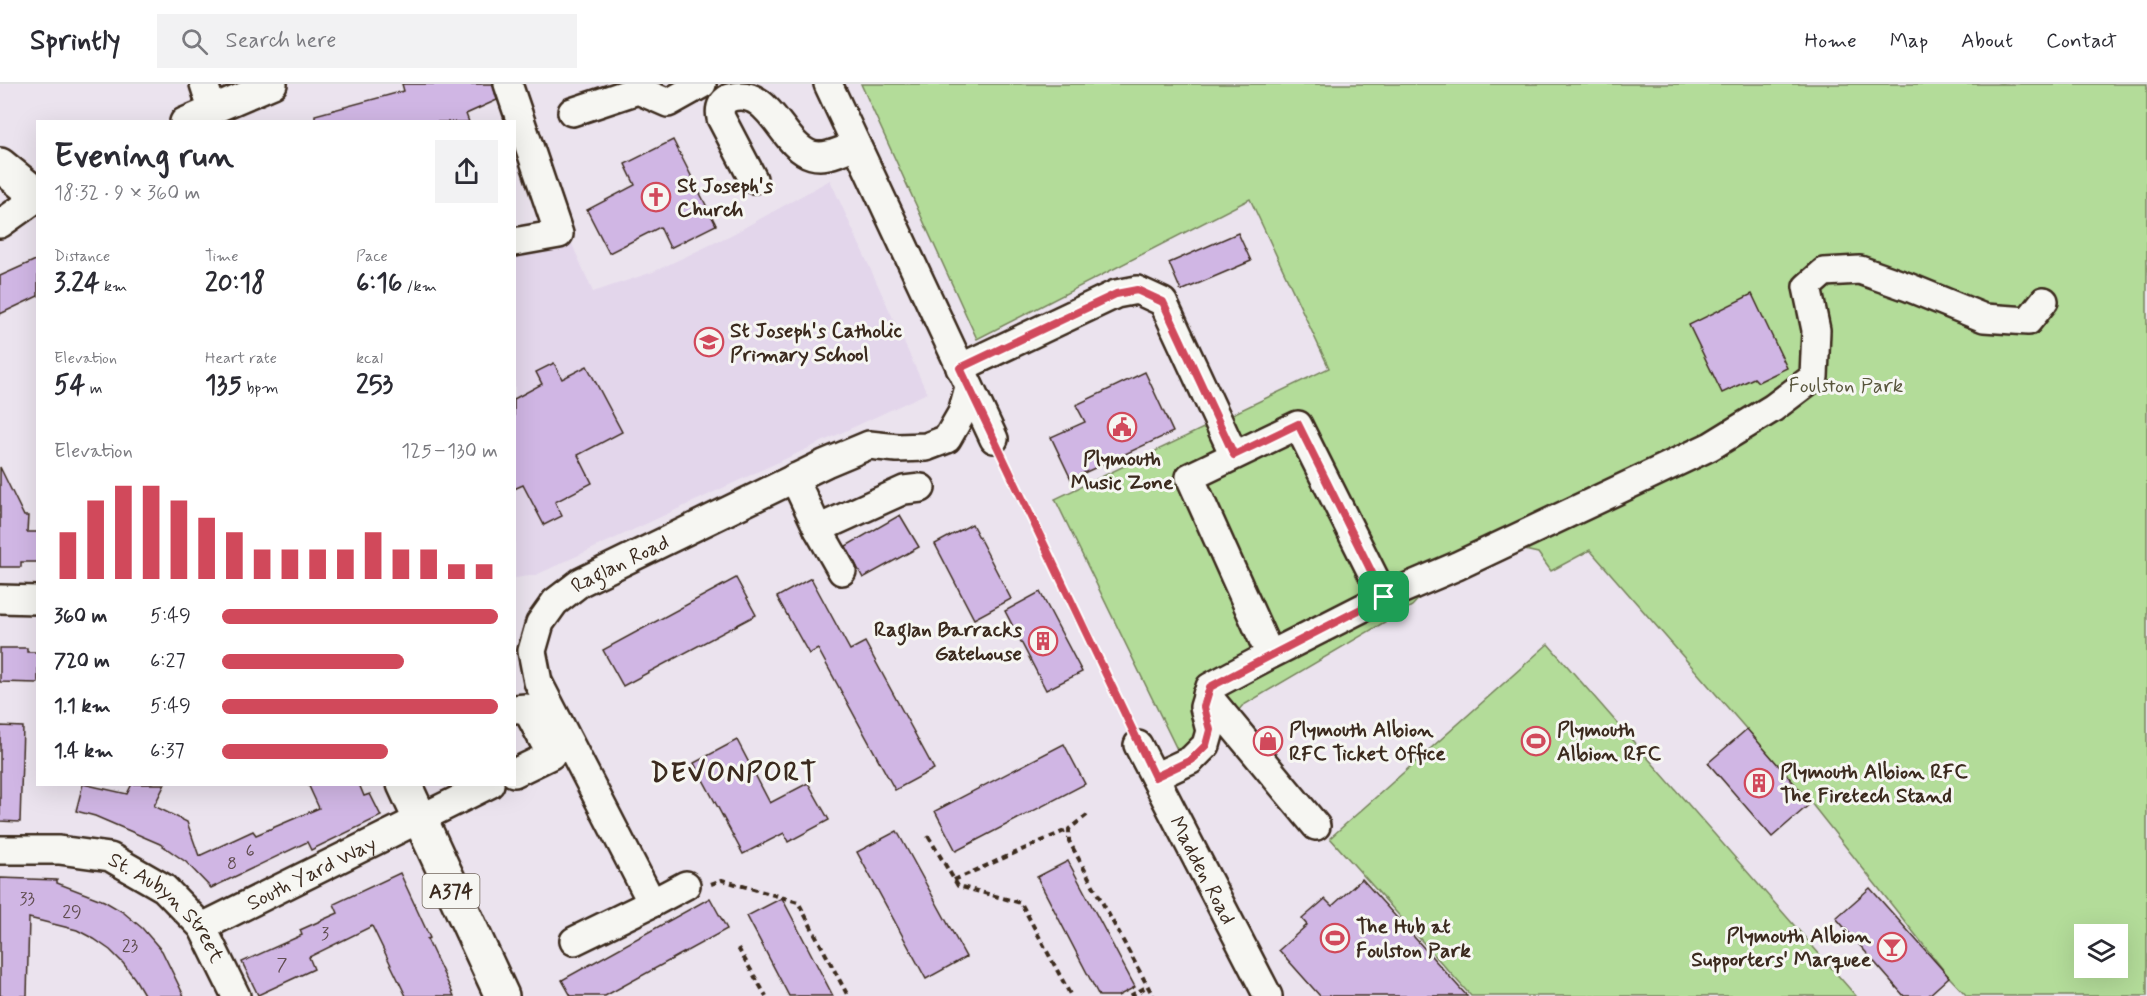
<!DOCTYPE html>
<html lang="en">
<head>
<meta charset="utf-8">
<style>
  :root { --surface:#fff; --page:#f2f2f3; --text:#2b2b33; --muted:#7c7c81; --line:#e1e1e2; --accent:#d1495b }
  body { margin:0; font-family:Mynerve,sans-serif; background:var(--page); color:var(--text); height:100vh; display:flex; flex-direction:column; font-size:22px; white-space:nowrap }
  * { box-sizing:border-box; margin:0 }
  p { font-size:20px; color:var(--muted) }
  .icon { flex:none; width:33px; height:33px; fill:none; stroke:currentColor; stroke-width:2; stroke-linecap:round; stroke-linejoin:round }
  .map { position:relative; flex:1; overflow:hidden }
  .details { position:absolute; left:36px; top:36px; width:480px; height:666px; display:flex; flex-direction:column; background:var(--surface); border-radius:0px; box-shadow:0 6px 24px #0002 }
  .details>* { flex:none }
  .fabs { position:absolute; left:2074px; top:840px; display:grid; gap:12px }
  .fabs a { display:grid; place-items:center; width:54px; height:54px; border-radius:0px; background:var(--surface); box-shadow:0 6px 24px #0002; font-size:30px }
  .pin { position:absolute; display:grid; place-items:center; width:51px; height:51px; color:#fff; margin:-26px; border-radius:12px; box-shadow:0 3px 9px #0006 }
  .round { display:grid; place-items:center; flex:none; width:63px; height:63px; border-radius:0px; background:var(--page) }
  .head { display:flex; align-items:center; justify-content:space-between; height:102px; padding:0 18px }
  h1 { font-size:33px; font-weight:700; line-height:45px }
  .figures { display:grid; grid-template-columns:repeat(3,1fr); gap:9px; height:102px; padding:6px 18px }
  .figures div { display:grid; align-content:center }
  .figures b { font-size:26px; font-weight:700 }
  .figures small { font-size:16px; font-weight:400 }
  .figures p { font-size:16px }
  .chart { height:168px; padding:12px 18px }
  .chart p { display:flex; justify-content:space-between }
  .chart svg { width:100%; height:108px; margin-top:6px; stroke:var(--accent); stroke-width:6 }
  ul { padding:0 18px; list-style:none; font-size:20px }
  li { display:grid; grid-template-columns:96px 72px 1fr; align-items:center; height:45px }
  li i { height:15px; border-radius:8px; background:var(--accent) }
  header { display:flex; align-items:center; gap:36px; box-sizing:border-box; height:84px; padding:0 30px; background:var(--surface); border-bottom:2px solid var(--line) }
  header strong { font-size:28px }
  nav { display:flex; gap:33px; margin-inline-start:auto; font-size:21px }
  .search { width:420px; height:54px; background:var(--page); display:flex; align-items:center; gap:15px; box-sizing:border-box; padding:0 21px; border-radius:0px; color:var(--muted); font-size:22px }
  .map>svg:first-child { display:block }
  .built { fill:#e3d6eb }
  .green { fill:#b3dc99; stroke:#77835c; stroke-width:1.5; fill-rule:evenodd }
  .building { fill:#d0b6e4; stroke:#3b2a1e; stroke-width:1.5 }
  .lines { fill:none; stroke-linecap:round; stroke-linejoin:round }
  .minor-casing { stroke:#3b2a1e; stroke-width:32 }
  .major-casing { stroke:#3b2a1e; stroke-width:38 }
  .path { stroke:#3b2a1e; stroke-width:4; stroke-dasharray:6 4.5; stroke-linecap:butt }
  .minor { stroke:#f6f6f2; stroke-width:27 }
  .major { stroke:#f6f6f2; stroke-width:33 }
  .route-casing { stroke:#fff; stroke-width:12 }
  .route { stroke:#d1495b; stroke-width:8 }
  .labels { text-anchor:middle; stroke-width:6; stroke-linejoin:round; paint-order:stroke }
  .number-label { font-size:18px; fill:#604d50 }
  .shield { fill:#f6f6f2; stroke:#73675e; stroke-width:1.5 }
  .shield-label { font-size:20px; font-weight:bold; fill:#3b2a1e }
  .poi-label { font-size:21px; font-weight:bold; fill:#3b2a1e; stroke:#f6f6f2; text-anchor:start }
  .park-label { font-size:21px; fill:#59563d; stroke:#f6f6f2 }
  .street-label { font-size:21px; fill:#3b2a1e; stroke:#f6f6f2 }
  .district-label { font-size:27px; font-weight:bold; letter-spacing:1.5px; fill:#3b2a1e; stroke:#f6f6f2 }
</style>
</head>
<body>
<header>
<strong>Sprintly</strong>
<div class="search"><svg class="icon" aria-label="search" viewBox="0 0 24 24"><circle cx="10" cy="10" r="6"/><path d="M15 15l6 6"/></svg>Search here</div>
<nav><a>Home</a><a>Map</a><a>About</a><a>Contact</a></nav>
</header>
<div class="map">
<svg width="2147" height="912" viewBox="0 0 2147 912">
  <rect width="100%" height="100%" fill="#ebe3ee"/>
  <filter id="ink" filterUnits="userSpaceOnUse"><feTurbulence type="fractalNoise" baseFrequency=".0167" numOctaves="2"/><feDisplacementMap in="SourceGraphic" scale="12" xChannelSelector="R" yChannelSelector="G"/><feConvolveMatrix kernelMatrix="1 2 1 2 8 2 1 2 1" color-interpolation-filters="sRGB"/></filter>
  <g filter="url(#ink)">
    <!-- built -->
    <path class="built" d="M830,96L927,309L536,491L515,494V172L572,160L593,208L653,188L733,150Z"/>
    <!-- green -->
    <g class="green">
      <path d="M861,0H2147V912H1967L1949,893L1811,719L1590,466L1551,487L1538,469L1520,465L1427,506L1412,522L1242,622L1223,646L1217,664L1190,692L1055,415L1329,284L1250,115L977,255ZM2085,850H2118V884H2085Z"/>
      <path d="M1548,560L1856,912H1471L1330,754Z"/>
    </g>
    <!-- building -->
    <g class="building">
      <path d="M402,0H493L497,16L466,30L469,38H315V31L404,7Z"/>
      <path d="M673,56L716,141L670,164L660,143L609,169L587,126L635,101L625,80Z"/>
      <path d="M1238,149L1251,177L1181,207L1169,179Z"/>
      <path d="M38,175V212L0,230V192Z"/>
      <path d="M1752,210L1787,284L1758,298L1754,294L1722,309L1689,241Z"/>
      <path d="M554,279L562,295L587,282L622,348L578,371L592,399L555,418L562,432L544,441L523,401L514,405V315L542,300L536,288Z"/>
      <path d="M1145,288L1173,348L1071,395L1051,353L1085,338L1076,321Z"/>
      <path d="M0,383L24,432H28L27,448H38V478H21V483H0Z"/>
      <path d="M900,431L919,463L863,494L846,462Z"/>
      <path d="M972,440L1011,515L974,535L935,460Z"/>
      <path d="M736,494L756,531L623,602L603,566Z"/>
      <path d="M811,494L850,566L865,558L934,685L895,706L818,565L809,570L777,513Z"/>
      <path d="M1040,508L1082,588L1046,606L1005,527Z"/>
      <path d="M0,564H27V568H38V599L0,598Z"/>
      <path d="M0,642L23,643L20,738L0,737Z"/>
      <path d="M1747,645L1811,719L1772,753L1708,679Z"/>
      <path d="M737,656L770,719L808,699L829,736L788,758L784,749L743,770L694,679Z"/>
      <path d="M1064,660L1085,700L956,767L935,727Z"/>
      <path d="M83,700L127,710L132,700H165L154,722L187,738L199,772L253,747L256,751L319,724L308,700H359L364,712L370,710L381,732L311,766L307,758L211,804L186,778L160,760L95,732L76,727Z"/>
      <path d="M897,747L966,873L926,895L857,768Z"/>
      <path d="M1068,777L1135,903L1118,912H1099L1037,793Z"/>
      <path d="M400,789L430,854L427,855L454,912H406L372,842L309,873L314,885L258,911L242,878L302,851L300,846L338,829L334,820Z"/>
      <path d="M0,794L57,796V799L104,817L123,828L142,844L162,867L184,912H145L135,895L123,879L110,866L94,855L77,846L29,834L27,912H0Z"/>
      <path d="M1362,795L1467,912H1320L1279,866L1307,841L1302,835L1325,815L1332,822Z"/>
      <path d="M1870,804L1949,893L1928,912H1904L1836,834Z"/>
      <path d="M710,814L727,845L605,912H571L562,896Z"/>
      <path d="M782,814L833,912H789L747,832Z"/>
    </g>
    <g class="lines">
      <!-- minor casing -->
      <g class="minor-casing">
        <g id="minor">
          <path d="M204,0L212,25"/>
          <path d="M508,0L559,150L514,158"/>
          <path d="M828,0L994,355"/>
          <path d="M572,28L638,6L668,19L702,0"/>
          <path d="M184,38L273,0"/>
          <path d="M753,95L721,34C719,25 721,19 729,14C770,0 781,62 812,71C827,75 842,66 856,61"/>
          <path d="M0,140L38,113"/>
          <path d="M960,284L1116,210L1137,206L1163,218L1234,371"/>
          <path d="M794,394L818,445L904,406L921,404"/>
          <path d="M818,445L842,487"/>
          <path d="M1384,513L1457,482L1711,362L1773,324L1814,293L1816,246L1807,203L1824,188L1860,186L1908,203L1984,234L2028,237L2044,217"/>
          <path d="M0,515L38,516"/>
          <path d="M1207,611L1316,742"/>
          <path d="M514,625L526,624L551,671L514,689"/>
          <path id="s1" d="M1138,661L1268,912"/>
          <path d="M1155,693L1191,676L1206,661L1210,647L1204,623L1210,603L1270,571L1190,393L1298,341L1384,513L1270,571"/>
          <path id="s2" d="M0,766H59L110,773L164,804L202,843L236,912"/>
          <path id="s3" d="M652,819L538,598L532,567L540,539L555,518L581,498L826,379L869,361L897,364L926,363L947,355L962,329L969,303"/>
          <path id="s4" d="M202,843L490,700"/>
          <path d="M574,857L652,819L686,801"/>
        </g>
      </g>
      <!-- major casing -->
      <g class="major-casing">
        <g id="major">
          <path d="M0,81L38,112"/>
          <path d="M404,700L502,912"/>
        </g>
      </g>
      <!-- path -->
      <g class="path">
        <path d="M1004,377L1127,639"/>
        <path d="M1087,731L1069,745V757L1153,912"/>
        <path d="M928,752L958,802L1021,819L1071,912"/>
        <path d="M954,796L1069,745"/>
        <path d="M711,800L722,796L798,818L848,912"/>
        <path d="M738,864L766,912"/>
        <path d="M1130,912L1148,902"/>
      </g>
      <!-- minor -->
      <use href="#minor" class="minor"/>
      <!-- major -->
      <use href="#major" class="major"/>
    </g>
  </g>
  <g class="lines" filter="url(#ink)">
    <!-- route casing -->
    <g class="route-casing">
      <path id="route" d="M1137,206L1163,218L1234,371L1298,340L1384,513L1210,603L1204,623L1210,646L1206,661L1191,676L1155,693L960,284L1116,210Z"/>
    </g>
    <!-- route -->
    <use href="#route" class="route"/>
  </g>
  <!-- icons -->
  <defs>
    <g id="church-ring" transform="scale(1.5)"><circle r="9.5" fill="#f6f6f2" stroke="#d1495b" stroke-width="1.5"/><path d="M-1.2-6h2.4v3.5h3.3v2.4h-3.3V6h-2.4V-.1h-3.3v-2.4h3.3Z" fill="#d1495b"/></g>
    <g id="school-ring" transform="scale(1.5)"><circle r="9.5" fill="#f6f6f2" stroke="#d1495b" stroke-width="1.5"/><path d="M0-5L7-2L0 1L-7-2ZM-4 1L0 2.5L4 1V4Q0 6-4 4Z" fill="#d1495b"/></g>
    <g id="civic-ring" transform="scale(1.5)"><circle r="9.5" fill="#f6f6f2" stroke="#d1495b" stroke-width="1.5"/><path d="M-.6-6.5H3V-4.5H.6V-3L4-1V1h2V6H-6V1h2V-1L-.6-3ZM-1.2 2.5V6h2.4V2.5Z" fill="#d1495b"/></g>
    <g id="building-ring" transform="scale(1.5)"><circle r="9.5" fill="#f6f6f2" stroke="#d1495b" stroke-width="1.5"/><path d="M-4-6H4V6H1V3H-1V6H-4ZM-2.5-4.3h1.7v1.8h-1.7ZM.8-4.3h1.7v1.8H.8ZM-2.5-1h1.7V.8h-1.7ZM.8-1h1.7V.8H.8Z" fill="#d1495b"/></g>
    <g id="shop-ring" transform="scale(1.5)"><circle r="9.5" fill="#f6f6f2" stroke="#d1495b" stroke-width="1.5"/><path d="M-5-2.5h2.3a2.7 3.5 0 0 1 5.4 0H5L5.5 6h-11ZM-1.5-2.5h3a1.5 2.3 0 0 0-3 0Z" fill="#d1495b"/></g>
    <g id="stadium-ring" transform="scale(1.5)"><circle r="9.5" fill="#f6f6f2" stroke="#d1495b" stroke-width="1.5"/><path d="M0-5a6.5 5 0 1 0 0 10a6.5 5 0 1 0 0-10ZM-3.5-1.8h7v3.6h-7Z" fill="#d1495b"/></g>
    <g id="bar-ring" transform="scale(1.5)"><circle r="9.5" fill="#f6f6f2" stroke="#d1495b" stroke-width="1.5"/><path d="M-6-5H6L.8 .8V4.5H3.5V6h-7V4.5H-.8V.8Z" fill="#d1495b"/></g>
  </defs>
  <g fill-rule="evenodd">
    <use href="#church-ring" x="656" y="113"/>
    <use href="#school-ring" x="709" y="258"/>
    <use href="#civic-ring" x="1122" y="343"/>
    <use href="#building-ring" x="1043" y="557"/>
    <use href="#shop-ring" x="1268" y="657"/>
    <use href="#stadium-ring" x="1536" y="657"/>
    <use href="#building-ring" x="1759" y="699"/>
    <use href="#stadium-ring" x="1335" y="854"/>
    <use href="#bar-ring" x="1892" y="863"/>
  </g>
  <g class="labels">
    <!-- number labels -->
    <g class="number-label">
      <text x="250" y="772">6</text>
      <text x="232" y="785">8</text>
      <text x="27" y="820">33</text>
      <text x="72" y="833">29</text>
      <text x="325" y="855">3</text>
      <text x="130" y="867">23</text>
      <text x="282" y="886">7</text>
    </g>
    <!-- shield labels -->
    <rect class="shield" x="422.5" y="790" width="57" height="34" rx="4.5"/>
    <g class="shield-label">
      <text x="451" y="814">A374</text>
    </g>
    <!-- poi labels -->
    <g class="poi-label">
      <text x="677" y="108">St Joseph's<tspan x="677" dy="24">Church</tspan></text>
      <text x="730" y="253">St Joseph's Catholic<tspan x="730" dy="24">Primary School</tspan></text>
      <text x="1122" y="381" text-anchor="middle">Plymouth<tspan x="1122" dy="24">Music Zone</tspan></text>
      <text x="1022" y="552" text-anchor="end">Raglan Barracks<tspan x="1022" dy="24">Gatehouse</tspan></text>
      <text x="1289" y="652">Plymouth Albion<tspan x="1289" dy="24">RFC Ticket Office</tspan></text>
      <text x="1557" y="652">Plymouth<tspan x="1557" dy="24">Albion RFC</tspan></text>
      <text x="1780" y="694">Plymouth Albion RFC<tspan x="1780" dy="24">The Firetech Stand</tspan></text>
      <text x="1356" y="849">The Hub at<tspan x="1356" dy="24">Foulston Park</tspan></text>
      <text x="1871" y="858" text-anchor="end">Plymouth Albion<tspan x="1871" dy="24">Supporters' Marquee</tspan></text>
    </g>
    <!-- park labels -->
    <g class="park-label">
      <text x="1846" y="308">Foulston Park</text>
    </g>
    <!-- street labels -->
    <g class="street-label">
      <text dy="7" stroke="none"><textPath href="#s3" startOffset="411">Raglan Road</textPath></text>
      <text dy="7" stroke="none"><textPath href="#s1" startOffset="141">Madden Road</textPath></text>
      <text dy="7" stroke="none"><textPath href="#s4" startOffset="122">South Yard Way</textPath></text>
      <text dy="7" stroke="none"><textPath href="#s2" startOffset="188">St. Aubyn Street</textPath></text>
    </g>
    <!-- district labels -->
    <g class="district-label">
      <text x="734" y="697">DEVONPORT</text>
    </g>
  </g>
</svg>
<div class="fabs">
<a><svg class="icon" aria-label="layers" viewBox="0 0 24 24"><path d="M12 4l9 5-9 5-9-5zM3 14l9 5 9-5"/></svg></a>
</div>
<div class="pin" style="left:1384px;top:513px;background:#1e9e55"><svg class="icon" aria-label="arrive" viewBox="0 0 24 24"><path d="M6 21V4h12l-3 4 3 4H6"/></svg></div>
<section class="details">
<div class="head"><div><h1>Evening run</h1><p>18:32 · 9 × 360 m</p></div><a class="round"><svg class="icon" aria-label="share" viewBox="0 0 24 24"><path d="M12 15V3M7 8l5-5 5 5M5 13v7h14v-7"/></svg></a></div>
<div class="figures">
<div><p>Distance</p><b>3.24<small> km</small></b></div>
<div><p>Time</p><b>20:18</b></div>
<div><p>Pace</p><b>6:16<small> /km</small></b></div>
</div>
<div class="figures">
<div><p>Elevation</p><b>54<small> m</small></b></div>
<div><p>Heart rate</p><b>135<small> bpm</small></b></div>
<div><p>kcal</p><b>253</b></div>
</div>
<div class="chart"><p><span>Elevation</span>125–130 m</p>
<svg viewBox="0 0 160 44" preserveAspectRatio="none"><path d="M5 44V25M15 44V12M25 44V6M35 44V6M45 44V12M55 44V19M65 44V25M75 44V32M85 44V32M95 44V32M105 44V32M115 44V25M125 44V32M135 44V32M145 44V38M155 44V38"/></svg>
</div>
<ul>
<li><b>360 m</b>5:49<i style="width:100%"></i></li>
<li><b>720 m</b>6:27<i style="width:66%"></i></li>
<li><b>1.1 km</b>5:49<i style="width:100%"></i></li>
<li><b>1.4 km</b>6:37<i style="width:60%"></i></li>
</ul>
</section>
</div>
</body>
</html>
